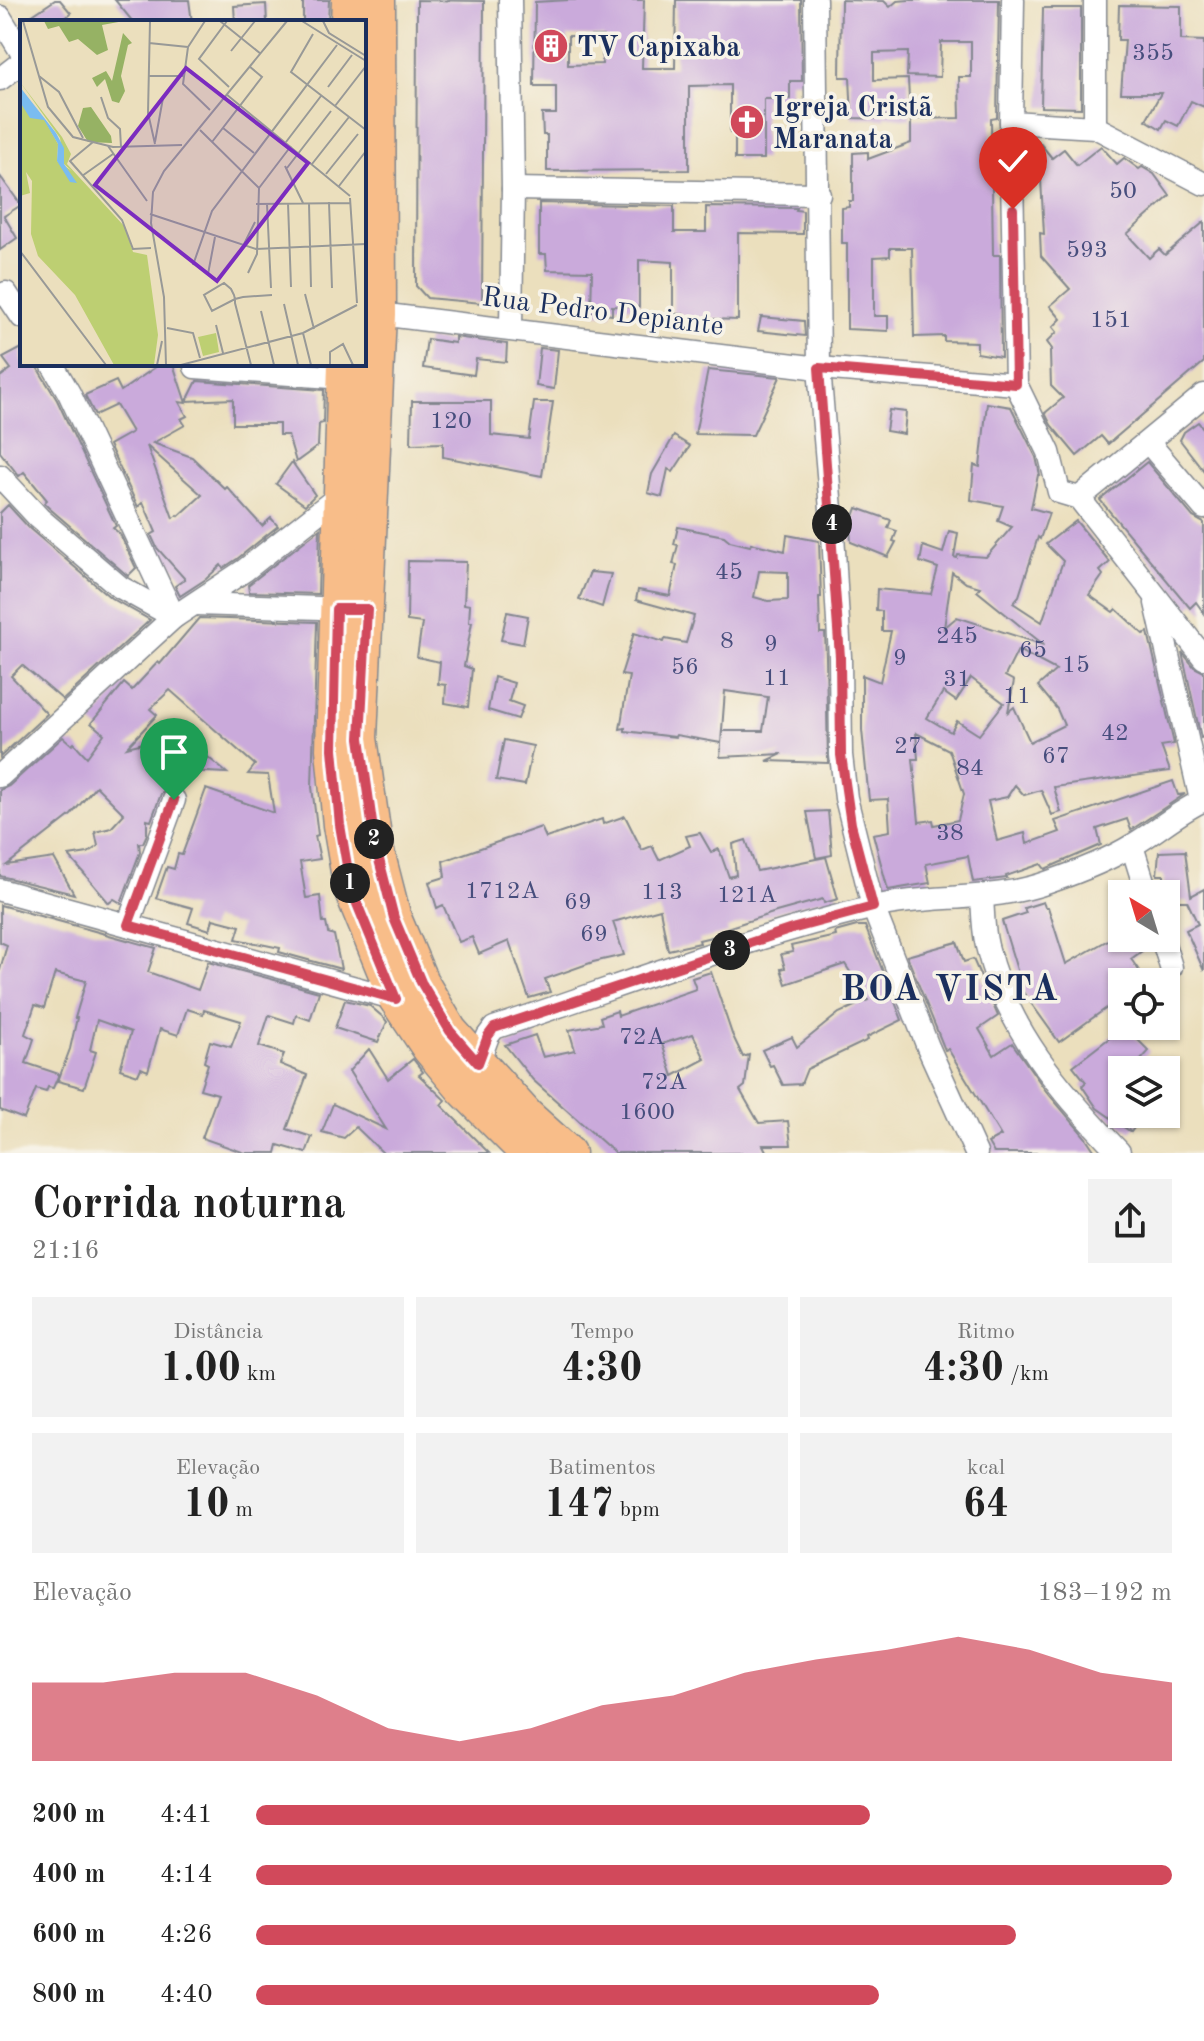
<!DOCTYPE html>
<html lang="pt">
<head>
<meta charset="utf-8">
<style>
  :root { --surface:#fff; --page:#f2f2f2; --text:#222; --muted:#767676; --accent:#d1495b }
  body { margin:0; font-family:"Old Standard TT",serif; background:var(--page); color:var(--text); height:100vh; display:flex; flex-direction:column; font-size:30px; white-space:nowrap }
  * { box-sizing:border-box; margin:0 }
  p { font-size:26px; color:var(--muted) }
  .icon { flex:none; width:44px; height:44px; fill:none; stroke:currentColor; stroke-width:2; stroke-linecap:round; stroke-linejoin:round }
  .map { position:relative; height:1153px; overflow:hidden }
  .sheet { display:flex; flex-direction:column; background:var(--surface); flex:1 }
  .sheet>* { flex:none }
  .needle { width:52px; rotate:322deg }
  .tools { position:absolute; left:1108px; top:880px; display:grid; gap:16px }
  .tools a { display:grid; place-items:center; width:72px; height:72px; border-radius:0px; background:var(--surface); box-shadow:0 2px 6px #0004; font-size:40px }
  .pin { position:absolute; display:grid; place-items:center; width:68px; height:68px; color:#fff; margin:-82px -34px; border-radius:50% 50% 50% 0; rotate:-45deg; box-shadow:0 0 8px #0007 }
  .pin .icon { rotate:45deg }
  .km { position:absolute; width:40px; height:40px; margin:-20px; border-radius:50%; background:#222; color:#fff; font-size:22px; line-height:40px; text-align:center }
  .round { display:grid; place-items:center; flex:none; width:84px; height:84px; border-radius:0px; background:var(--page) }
  .overview { display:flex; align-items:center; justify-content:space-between; height:136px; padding:0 32px }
  h1 { font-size:44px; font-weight:700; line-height:60px }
  .metrics { display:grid; grid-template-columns:repeat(3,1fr); gap:12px; height:136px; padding:8px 32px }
  .metrics div { display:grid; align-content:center; border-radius:0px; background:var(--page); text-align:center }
  .metrics b { font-size:40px; font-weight:700 }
  .metrics small { font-size:22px; font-weight:400 }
  .metrics p { font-size:22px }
  .chart { height:224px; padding:16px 32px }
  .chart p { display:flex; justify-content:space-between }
  .chart svg { width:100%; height:144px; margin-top:8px; fill:var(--accent); opacity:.7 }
  ul { padding:0 32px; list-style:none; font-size:26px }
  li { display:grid; grid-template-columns:128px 96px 1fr; align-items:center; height:60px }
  li i { height:20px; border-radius:10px; background:var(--accent) }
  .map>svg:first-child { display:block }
  .building { fill:#caaadb; fill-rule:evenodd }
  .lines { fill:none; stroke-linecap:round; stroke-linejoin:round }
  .minor-casing { stroke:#83878e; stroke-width:25 }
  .primary-casing { stroke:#83878e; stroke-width:37 }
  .minor { stroke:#fff; stroke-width:22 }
  .primary { stroke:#f8bd89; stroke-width:34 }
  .route-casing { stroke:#fff; stroke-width:16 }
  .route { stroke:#d1495b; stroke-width:10 }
  .labels { text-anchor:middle; stroke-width:7; stroke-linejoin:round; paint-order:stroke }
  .number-label { font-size:24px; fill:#474e7d }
  .poi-label { font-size:28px; font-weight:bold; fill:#1b2f5e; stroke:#f7f3e8; text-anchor:start }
  .street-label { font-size:28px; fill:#1b2f5e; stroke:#f7f3e8 }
  .district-label { font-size:36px; font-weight:bold; letter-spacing:2px; fill:#1b2f5e; stroke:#f7f3e8 }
  .inset-road { fill:none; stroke:#989997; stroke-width:2 }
  .view { fill:#7b2cbf; fill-opacity:0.15; stroke:#7b2cbf; stroke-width:4 }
  .inset-edge { fill:none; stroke:#1b2f5e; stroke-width:4 }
</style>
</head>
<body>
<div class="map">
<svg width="1204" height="1153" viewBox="0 0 1204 1153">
  <rect width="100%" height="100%" fill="#f7f3e8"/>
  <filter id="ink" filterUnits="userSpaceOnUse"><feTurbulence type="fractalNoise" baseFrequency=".0125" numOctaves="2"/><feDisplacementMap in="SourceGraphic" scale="16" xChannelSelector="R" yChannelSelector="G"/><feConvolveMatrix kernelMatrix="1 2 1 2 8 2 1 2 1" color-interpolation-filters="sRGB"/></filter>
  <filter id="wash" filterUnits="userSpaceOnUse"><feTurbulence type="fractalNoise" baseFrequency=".006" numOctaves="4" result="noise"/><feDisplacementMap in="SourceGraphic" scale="32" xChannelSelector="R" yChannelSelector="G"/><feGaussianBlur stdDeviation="1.8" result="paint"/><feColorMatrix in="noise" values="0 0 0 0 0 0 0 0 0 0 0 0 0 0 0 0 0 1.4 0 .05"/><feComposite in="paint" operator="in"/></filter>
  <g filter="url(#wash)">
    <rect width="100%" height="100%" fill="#ebdfbd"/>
    <g id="blocks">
      <!-- building -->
      <g class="building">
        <path d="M55,0H60L71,13L61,22H22Z"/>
        <path d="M115,0H189L192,22H133Z"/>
        <path d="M303,0H329L328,22H303Z"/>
        <path d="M417,0L484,1L482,303L427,298L416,286Z"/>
        <path d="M569,0H644L642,68H675L676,0H801L802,81H790V99H764V159H735V133H730V85L689,86V170L547,171V135H543L542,114H556V86H534L535,2ZM568,36H603L602,64L568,65Z"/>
        <path d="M841,0L884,1L890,7L897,1L909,0H999L997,118L991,119L993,255H1000L1001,357L977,353V342L944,341V336L914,337L912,248H890V256L874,257V316H888V331L847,329V243H842V208L849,207V201H853V153L868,152V159L911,143V119L960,118L959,77H971V42H941L940,77L907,76L908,52L874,53V80L908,79L910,119L885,116V119L852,118L850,77H840Z"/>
        <path d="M266,4L267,22H235L234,6Z"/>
        <path d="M1119,5L1181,6V40L1204,41V107L1191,101L1178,126L1166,120L1161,129L1146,120L1161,93H1121L1125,40H1118Z"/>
        <path d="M1043,8H1081V108L1041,107Z"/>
        <path d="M1039,142L1052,158L1064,149L1077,165L1101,146L1117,164L1124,158L1139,169L1142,167L1154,174L1170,196L1127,234L1149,258L1159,249L1165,255L1204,222V362L1108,444L1101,436L1077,456L1051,425L1045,413L1063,398L1051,386L1050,352L1052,349L1047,342L1057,332L1053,327L1061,319L1050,306L1070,289L1041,256L1040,233L1044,234Z"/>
        <path d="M0,176L21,205L4,216L17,238L0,250Z"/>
        <path d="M539,203L674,206V232H706V207L797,208L796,210L803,211V234L738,233V320L683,318V314H673V262L639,260V307L612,306V315L591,312L592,271L547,270L546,254H539Z"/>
        <path d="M761,317L804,321L805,336L758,331Z"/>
        <path d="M455,337L507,344L506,362L476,359L474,375L423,368L427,339L455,343Z"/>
        <path d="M22,348V364H35L57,400L116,526L113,528L120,534L136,568L128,576L49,508L44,503L47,500L24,472L19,476L0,452V377L11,369L3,358Z"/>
        <path d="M540,348L558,350L554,389L536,386Z"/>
        <path d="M160,364H173L186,403L179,402L187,416L181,419L185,425L153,443L192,457L225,489L227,487L262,526L271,518L278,526L237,559L223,568L221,565L206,579L180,596L175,586L185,579L157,548L151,535L156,532L143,502L138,507L109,445L132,432L116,405L95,415L85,395L116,381L121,391ZM147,446L202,495L179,516L178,515L173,518Z"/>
        <path d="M708,370L780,377L753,435L695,434Z"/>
        <path d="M197,381L324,390L323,423L319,424L318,446L296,462L288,435H279V424H233V399L187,401Z"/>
        <path d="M412,401H491V435L529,439L534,402H553L542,476L443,457V443L411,444Z"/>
        <path d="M987,403L1011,407L1036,457L1040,475H1038L1031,508L1049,513L1040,539L1038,537L1019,596L1013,603L1042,622L1063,561L1046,544L1076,521L1110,562L1100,571L1103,575L1089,595L1113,612L1116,609L1143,634L1148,632L1174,744L1161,746L1170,771L1054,787L1061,812L1052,815L1041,790L1024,795L1015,785L1007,797L988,801L997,841L1025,833L1027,844L1060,832L1055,821L1173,781L1178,795L1185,794L1131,830L1127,819L1097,829L1101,845L1045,869L1041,864L1006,876L1007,878L973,882L968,856L926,864L930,883L888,890L873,834L890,831L888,799L869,800L862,730V675L880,682L891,631H882V611L876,610L877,589L931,594L938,568L920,562L923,546L943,553L949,531L958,533L954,557L957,558L958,555L986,557L1012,527L998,521L1003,506L971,500L974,465L980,467ZM952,572L966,583L980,587L977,591L1044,645L957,617L944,628ZM1018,650L1056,670L1038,686L1057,709L1064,725L1030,742L1014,707L1008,712L1014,681L1005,676ZM971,678L1004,703L979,735L957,721L951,732L927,718L943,692L956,701ZM916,733L949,750L964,794L958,820L934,825L933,820L919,822L913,759H918Z"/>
        <path d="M889,410L906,412L904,434L886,431Z"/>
        <path d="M1198,422L1204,429V471L1180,440L1184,432Z"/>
        <path d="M674,436L690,446L673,472L668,469L662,497L648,493L652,474Z"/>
        <path d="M292,462L315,495L305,505L276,484Z"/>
        <path d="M1147,462L1193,517L1204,523V613L1196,602L1190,608L1100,500Z"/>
        <path d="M8,505L30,529L111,598L150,620L63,700L22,665L11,676L47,714L0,757V513Z"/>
        <path d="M857,508L891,520L888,528L897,531L893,541L896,542L888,557L851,542L850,528Z"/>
        <path d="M678,527L724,536L730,541L750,546L751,543L785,551L787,535L819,541L821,597H819L820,633H825L826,657L828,763L767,761L782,754L720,757L722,731H763L768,697L725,691L721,743L676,735L675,737L625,731V728L620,729L629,676L621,675L634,633L664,642L665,639L686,643L694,616L636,600L638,590L670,596L677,565L673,564L678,545L674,544ZM759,571L788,572V600L768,601L754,597Z"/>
        <path d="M320,529L318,594L249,592L248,585Z"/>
        <path d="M408,561L466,562L464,604L470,605L469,622H472L464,666L472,669L468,707L445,703L446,685L438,684L440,662L417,657L422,623L407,621Z"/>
        <path d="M590,572L611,574L602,607L579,599Z"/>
        <path d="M507,612L528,616L523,644L501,640Z"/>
        <path d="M199,618L317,622L312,787L318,835L315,836L320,859L300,862L306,898L320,896L323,923H326L328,933L334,935L341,969L279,952L280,948L236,939L240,926L213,919L210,930L188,923L193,908L156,898L167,867L174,869L178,854L182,855L206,789L274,813L268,775L248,774L255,765L170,690L150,709L157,715L127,747L180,734L227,773L150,769L176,778L173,786L161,794L151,821L147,820V834L143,843H139L140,852L121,903L114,899L109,903L69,856L88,853L98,846L95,832L111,828L124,814L96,786L71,815L7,865L54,858L74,894L0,876V790L9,786L63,737L72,745L74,743L87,757L104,734L91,723L124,683L132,690L158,662L160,664Z"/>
        <path d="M1182,652L1194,667L1204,672V737L1201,738Z"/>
        <path d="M494,677L514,683L509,701L523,706L518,719L488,710Z"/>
        <path d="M504,740L533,746L525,785L496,780Z"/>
        <path d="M828,811L832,855L816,858L807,812Z"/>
        <path d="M625,816L642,850L652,846L659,860L690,846L686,836L700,833L711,852L719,849L729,877L736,875L733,844L746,840L757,871L826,857L838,899L824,903L823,899L776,912L727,928L728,933L699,940L700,943L668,950L660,909L613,922L624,955L593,962L545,979L550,992L529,998L509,941L479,954L472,937L459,942L443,905L437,908L429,882L445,877L443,861L541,827L546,838L602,819L603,824Z"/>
        <path d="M1185,851L1191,896L1204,889V971L1186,930L1198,924L1187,901H1170L1166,890H1164V875H1157L1159,852Z"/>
        <path d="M1043,902L1045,907H1048L1066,964L1122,932V938H1134L1142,951L1131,959L1147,982H1122V997L1059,1042L1018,985L1021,983L1002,921L1026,913L1024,908Z"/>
        <path d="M0,905L156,948L148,972L198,990L208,962L319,992L310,1020L296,1015L294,1023L269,1015L259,1046L284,1054L280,1064L307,1075L287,1129L312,1137L306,1153L278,1145L276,1153H245L202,1138L218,1094L200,1089L208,1064L204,1062L210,1041L231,1047L241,1021L204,1010L203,1014L187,1009L178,1035L160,1029L148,1071L141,1068L138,1075L120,1069L131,1032L97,1020L90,1050L96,1052L84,1088L58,1081L70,1049L77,1018H75L86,981L55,973L44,1008L35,1005L25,1034L34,1039L26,1063L59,1074L53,1088L48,1087L46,1092L36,1089L24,1119L0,1110V970L7,945L0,942Z"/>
        <path d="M857,926H865L902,1020L867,1037L868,1040L807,1069L801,1084L783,1085L773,1065L770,1066L762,1050L792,1037L797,1047L839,1013L868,1000L845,964L786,984L781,969L785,968L781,954L793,952L791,946L836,936L835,932Z"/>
        <path d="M957,942L964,962L973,959L998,1016L979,1029L994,1055L1012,1043L1046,1091L1086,1138L1096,1153H994L988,1143L1001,1136L948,1049L945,1050L907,956Z"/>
        <path d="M711,972L732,1034L743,1057L749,1055L745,1086L740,1090L759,1123L788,1121L791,1145H763L767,1153H615L533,1080L505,1045L535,1035L543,1057L575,1050L569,1030L602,1024L600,1017L617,1011L618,1016L696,989L692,978ZM693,1034L705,1059L673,1076L662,1044Z"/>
        <path d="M345,1000L370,1006L384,1018L387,1022L378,1042L335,1028Z"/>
        <path d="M1125,1026H1137L1133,1035L1149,1051L1132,1070H1122V1114H1144L1131,1132L1097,1108L1082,1086L1086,1082L1073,1066Z"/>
        <path d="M369,1049L388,1079L413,1059L423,1072L419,1075L445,1100L441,1105L489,1153H383L356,1127L344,1138L322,1132L333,1104L386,1129L349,1071Z"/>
      </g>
    </g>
  </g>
  <g filter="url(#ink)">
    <use href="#blocks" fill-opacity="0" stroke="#83878e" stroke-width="2"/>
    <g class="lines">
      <!-- minor casing -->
      <g class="minor-casing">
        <g id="minor">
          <path d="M510,0L513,189L511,328"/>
          <path d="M815,0L819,368L833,533L840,657L841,755L846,798L873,907L928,1047L976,1153"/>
          <path d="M1013,0L1011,122L1016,384L1049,452L1059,492L1079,498L1204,658"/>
          <path d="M0,17L22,53"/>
          <path d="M0,79L22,62"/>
          <path d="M1011,122L1095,127L1204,184"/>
          <path d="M1095,127V0"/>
          <path d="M513,189L819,194"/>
          <path d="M6,293L22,317"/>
          <path d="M379,314L819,368L1016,384"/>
          <path d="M52,364L69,393L174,617"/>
          <path d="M195,367L345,378"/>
          <path d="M1148,442L1204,508"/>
          <path d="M0,476L39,518L120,587L174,617"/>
          <path d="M1079,498L1204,395"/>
          <path d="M1156,603L1201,800"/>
          <path d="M195,604L350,609"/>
          <path d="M0,776L174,617L245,570L343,493"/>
          <path d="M1132,846L1147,894"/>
          <path d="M0,890L396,999"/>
          <path d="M982,896C983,912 983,930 987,946C1006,1029 1061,1092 1119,1152"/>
          <path d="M128,925L174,800"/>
          <path d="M1162,938L1171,967"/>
          <path d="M478,1063L488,1036L494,1028C618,987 742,939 870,908C929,893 991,903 1049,882C1078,872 1107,861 1133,845C1157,831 1179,811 1204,800"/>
        </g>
      </g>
      <!-- primary casing -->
      <g class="primary-casing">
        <g id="primary">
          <path d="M378,0L379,314L360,738L375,844L394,918L421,982L450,1031L526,1115L568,1153"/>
          <path d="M348,22L349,0"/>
          <path d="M345,364L333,749L340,825L351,889L396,999L429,1048L464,1090L527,1153"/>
        </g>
      </g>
      <!-- minor -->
      <use href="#minor" class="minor"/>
      <!-- primary -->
      <use href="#primary" class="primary"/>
    </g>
  </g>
  <g class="lines" filter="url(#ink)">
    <!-- route casing -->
    <g class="route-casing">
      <path id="route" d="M174,800L128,925L396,999L351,889L340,825L333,749L336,609H367L360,738L375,844L394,918L421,982L450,1031L478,1063L488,1036L494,1028L795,928L873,907L851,824L841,755L840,657L819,368L1016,384L1013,209"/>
    </g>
    <!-- route -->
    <use href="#route" class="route"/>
  </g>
  <!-- icons -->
  <defs>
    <g id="building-disc" transform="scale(1.8)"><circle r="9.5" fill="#d1495b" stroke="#f7f3e8"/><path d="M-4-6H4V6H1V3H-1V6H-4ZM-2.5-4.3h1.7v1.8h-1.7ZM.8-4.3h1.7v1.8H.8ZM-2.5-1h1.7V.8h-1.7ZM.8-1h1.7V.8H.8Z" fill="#fff"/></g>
    <g id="church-disc" transform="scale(1.8)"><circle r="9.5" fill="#d1495b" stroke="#f7f3e8"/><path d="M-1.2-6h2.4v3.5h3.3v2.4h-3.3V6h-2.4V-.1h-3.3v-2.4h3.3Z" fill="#fff"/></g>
  </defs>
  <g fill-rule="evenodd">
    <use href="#building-disc" x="551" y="46"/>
    <use href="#church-disc" x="747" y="122"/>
  </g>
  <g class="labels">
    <!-- number labels -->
    <g class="number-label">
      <text x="1153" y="60">355</text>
      <text x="1123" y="198">50</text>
      <text x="1087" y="257">593</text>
      <text x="1111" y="327">151</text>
      <text x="451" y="428">120</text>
      <text x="729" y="579">45</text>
      <text x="957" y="643">245</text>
      <text x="727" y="648">8</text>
      <text x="771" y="651">9</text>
      <text x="1033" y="657">65</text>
      <text x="900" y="665">9</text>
      <text x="1076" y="672">15</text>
      <text x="685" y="674">56</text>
      <text x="777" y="685">11</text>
      <text x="957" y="686">31</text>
      <text x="1017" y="703">11</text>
      <text x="1115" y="740">42</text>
      <text x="908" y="753">27</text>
      <text x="1056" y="763">67</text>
      <text x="970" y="775">84</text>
      <text x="950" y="840">38</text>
      <text x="502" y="898">1712A</text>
      <text x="662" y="899">113</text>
      <text x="747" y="902">121A</text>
      <text x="578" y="909">69</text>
      <text x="594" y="941">69</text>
      <text x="642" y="1044">72A</text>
      <text x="664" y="1089">72A</text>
      <text x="647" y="1119">1600</text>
    </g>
    <!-- poi labels -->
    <g class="poi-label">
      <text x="577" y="56">TV Capixaba</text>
      <text x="773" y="116">Igreja Cristã<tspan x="773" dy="32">Maranata</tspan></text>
    </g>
    <!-- street labels -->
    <g class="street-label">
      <text transform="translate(603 310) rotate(7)" y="10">Rua Pedro Depiante</text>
    </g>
    <!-- district labels -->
    <g class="district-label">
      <text x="950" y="1000">BOA VISTA</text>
    </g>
  </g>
  <!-- overview -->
  <g transform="translate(20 20)">
    <rect width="346" height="346" fill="#ebdfbd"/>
    <path d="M0,62L42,117L51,134L47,144L105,207L113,232L127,235L138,315L134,345H94L55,275L18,236L11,214L12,161L6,152L10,173L0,176V82L24,99L38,124L37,141L52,151L44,144L40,118ZM196,313L199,332L183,336L178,317Z" fill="#bdcf72"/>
    <path d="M24,1H104L82,5L88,30L77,35L58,19L49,22L39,6L28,9ZM103,13L112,23L108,25L101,56L105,71L99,83L92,81L85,59L77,67L72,58L86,51L92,61ZM71,87L91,116L92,123L68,122L58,106L63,88Z" fill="#96b264"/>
    <path d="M0,67L36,113L44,128V144L57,163L50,162L37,141L38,124L24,100L10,98L0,82Z" fill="#7abcf0"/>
    <path class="inset-road" d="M3,1L28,87L53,117L93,127L162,125M130,1L128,93L135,124M185,1L168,27L163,64L190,90M200,1L241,34M207,1L179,39L209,67M282,1L346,41M303,1L309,13L346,36M293,14L271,52L346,110M129,23L168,27M211,31L235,1M19,56L39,72L63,118M129,56H164M308,67L332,35M206,74L330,176M81,77L88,98L100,109L101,127M315,86L346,46M203,108L234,133M180,110L239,168M73,122L50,141L102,200L113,229L131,228M135,122L143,78M192,122L242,57L229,46M266,122L301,76M88,126L127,181M292,144L329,97M265,146L283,183M267,148L311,91M306,154L338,114M62,156L93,134M319,166L346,131M330,178L337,283M309,182L312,268M268,183L271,267M289,183L291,267M236,184L331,183M247,184L251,268M130,194L236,229L346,224M224,224L235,202M0,231L86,345M173,245L192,191L317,25M228,253L237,234L239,168L271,126M188,254L195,217M285,274L294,309M264,284L278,345M241,291L254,345M196,305L203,333M147,308L173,313L180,338M283,313L291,345M137,345L142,321M146,345L144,277L131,203L133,172L144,151L267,1M161,345L283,313L337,285M231,345L215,283V279L214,275L211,269L204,263L184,275L192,291L215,279L223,277L252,275M310,345V332L323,324L333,345"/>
    <path class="view" d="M166,48L288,143L197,261L75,165Z"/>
    <rect width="346" height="346" class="inset-edge"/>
  </g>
</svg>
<div class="tools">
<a><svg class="needle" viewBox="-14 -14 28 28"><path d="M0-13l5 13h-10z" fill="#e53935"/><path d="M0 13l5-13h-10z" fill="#767676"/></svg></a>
<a><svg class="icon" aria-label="locate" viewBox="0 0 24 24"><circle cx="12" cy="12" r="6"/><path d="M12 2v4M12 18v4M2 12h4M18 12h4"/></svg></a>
<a><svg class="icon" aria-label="layers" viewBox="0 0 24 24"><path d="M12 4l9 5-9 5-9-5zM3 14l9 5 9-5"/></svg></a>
</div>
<div class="pin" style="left:174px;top:800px;background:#1e9e55"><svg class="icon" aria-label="arrive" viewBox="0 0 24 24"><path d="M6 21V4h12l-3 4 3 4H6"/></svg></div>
<div class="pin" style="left:1013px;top:209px;background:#d93025"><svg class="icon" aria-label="check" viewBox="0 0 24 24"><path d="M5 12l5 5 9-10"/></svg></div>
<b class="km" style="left:350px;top:883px">1</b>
<b class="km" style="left:374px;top:839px">2</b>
<b class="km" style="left:730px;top:950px">3</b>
<b class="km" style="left:832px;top:524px">4</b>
</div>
<section class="sheet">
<div class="overview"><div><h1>Corrida noturna</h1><p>21:16</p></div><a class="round"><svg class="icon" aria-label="share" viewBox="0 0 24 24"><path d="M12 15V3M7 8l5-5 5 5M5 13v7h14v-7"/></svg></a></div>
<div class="metrics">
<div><p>Distância</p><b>1.00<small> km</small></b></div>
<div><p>Tempo</p><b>4:30</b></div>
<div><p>Ritmo</p><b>4:30<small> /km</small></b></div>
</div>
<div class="metrics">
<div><p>Elevação</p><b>10<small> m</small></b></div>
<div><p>Batimentos</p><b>147<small> bpm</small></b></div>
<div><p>kcal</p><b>64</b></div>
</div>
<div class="chart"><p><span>Elevação</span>183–192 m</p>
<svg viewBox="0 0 160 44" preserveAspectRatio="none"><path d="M0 44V20L10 20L20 17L30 17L40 24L50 34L60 38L70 34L80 27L90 24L100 17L110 13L120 10L130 6L140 10L150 17L160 20V44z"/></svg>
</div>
<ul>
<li><b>200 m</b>4:41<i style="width:67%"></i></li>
<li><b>400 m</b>4:14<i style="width:100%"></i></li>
<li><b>600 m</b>4:26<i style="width:83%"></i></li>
<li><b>800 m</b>4:40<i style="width:68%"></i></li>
</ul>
</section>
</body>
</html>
